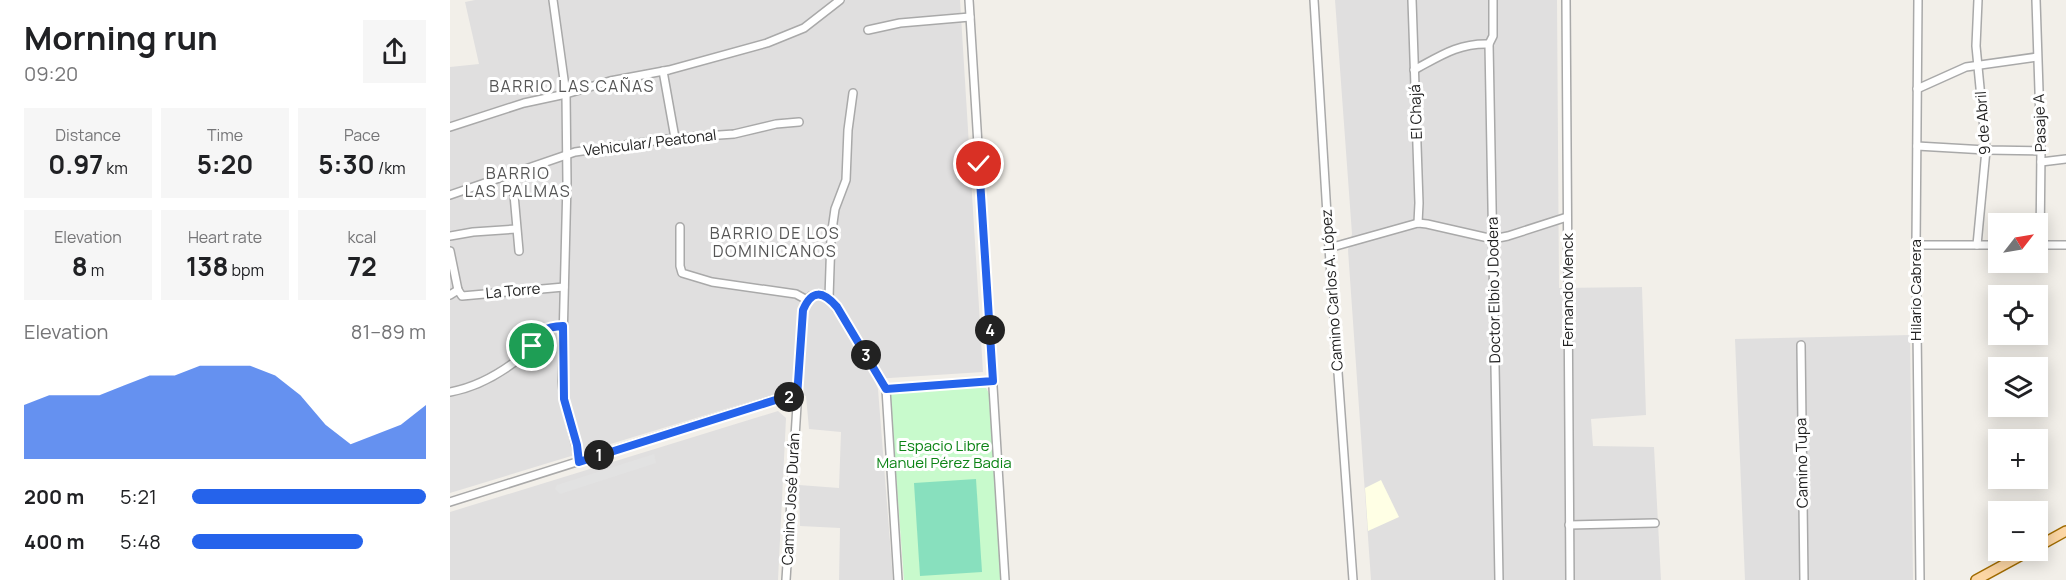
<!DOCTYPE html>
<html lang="en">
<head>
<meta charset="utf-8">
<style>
  :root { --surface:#fff; --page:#f6f6f6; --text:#202124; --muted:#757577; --accent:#2563eb }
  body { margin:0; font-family:Manrope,sans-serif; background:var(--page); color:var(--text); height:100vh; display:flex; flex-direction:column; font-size:22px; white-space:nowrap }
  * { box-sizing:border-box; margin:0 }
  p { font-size:20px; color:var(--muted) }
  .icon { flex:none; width:33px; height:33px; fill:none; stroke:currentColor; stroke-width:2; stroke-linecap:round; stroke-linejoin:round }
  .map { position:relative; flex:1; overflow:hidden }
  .sheet { display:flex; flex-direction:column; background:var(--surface); width:450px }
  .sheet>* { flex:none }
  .needle { width:39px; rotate:59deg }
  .tools { position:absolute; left:1538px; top:213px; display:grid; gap:12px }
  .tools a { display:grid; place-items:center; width:60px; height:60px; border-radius:0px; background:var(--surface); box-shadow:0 3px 15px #0003; font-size:30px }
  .pin { position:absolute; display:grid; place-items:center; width:51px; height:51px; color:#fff; margin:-26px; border:3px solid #fff; border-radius:50%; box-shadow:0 2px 6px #0007 }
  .km { position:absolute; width:30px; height:30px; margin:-15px; border-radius:50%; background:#222; color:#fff; font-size:16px; line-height:30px; text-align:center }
  .round { display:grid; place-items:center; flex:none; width:63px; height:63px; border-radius:0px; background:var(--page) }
  .headline { display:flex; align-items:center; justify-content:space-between; height:102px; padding:0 24px }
  h1 { font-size:33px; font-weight:700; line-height:45px }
  .metrics { display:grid; grid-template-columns:repeat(3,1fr); gap:9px; height:102px; padding:6px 24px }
  .metrics div { display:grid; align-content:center; border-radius:0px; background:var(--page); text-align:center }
  .metrics b { font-size:26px; font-weight:700 }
  .metrics small { font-size:16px; font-weight:400 }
  .metrics p { font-size:16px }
  .chart { height:168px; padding:12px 24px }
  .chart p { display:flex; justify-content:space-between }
  .chart svg { width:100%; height:108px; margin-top:6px; fill:var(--accent); opacity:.7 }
  ul { padding:0 24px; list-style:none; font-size:20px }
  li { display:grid; grid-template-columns:96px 72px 1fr; align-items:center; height:45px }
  li i { height:15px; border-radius:8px; background:var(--accent) }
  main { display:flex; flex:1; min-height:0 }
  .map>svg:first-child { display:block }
  .residential { fill:#e0dfdf }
  .education { fill:#ffffe5 }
  .park { fill:#c8facc }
  .pitch { fill:#88e0be }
  .parking { fill:#e2e2e2 }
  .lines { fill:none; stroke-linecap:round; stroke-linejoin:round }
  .minor-casing { stroke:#a9a9a9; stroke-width:10 }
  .major-casing { stroke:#a06b00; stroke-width:12 }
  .minor { stroke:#fff; stroke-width:7 }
  .major { stroke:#fcd6a4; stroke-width:9 }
  .route-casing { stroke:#fff; stroke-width:12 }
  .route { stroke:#2563eb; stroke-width:8 }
  .labels { text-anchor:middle; stroke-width:6; stroke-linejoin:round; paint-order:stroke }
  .street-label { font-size:15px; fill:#222; stroke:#fff }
  .park-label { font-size:15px; fill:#0c8416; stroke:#fff }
  .neighbourhood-label { font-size:16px; letter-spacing:1.5px; fill:#555; stroke:#fff }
</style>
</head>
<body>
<main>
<section class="sheet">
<div class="headline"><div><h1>Morning run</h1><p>09:20</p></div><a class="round"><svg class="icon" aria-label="share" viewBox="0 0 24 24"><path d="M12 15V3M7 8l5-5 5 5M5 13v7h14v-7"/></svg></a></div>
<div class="metrics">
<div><p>Distance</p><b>0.97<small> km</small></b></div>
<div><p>Time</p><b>5:20</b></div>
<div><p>Pace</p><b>5:30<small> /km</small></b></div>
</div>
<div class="metrics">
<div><p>Elevation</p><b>8<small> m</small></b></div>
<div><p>Heart rate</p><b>138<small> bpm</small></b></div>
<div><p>kcal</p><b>72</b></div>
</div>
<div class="chart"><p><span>Elevation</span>81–89 m</p>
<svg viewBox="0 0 160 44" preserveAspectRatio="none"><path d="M0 44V22L10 18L20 18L30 18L40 14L50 10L60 10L70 6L80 6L90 6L100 10L110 18L120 30L130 38L140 34L150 30L160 22V44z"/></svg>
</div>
<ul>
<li><b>200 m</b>5:21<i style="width:100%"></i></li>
<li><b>400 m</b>5:48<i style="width:73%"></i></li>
</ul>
</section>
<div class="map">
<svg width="1616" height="580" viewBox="0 0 1616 580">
  <rect width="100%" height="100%" fill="#f2efe9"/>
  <!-- residential -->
  <g class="residential">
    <path d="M25,0H510L533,372L424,379L428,389L443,580H389L390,528L350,526L349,485L389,488L391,432L359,429L356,396L338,390L0,493V67L29,64L15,2Z"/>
    <path d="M885,0H1107L1109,288L1192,287L1196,415L1141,419L1143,446L1204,447L1211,580H921L898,250L902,234Z"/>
    <path d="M1460,335L1463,580H1295L1285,339Z"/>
    <path d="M328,411L336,418L328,580H0V512Z"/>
  </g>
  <!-- education -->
  <path class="education" d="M931,480L949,517L918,531L915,488Z"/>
  <!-- park -->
  <path class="park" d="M524,387L536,388L540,395L551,580H454L440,395L448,390Z"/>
  <!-- pitch -->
  <path class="pitch" d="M526,479L532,572L470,576L464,483Z"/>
  <!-- parking -->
  <path class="parking" d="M204,454L206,463L110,494L105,489L107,485Z"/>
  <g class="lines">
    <!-- minor casing -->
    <g class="minor-casing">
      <g id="minor">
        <path d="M103,0L116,94L117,182L112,381C114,409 125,434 129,462"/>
        <path d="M519,0L555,580"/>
        <path d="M864,0L879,248L903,580"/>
        <path d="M962,0L969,203L968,223"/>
        <path d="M1043,0V36L1039,44L1049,580"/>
        <path d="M1116,0L1120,580"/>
        <path d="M1468,0L1466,245L1470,580"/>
        <path d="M1586,0L1591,151L1590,245"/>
        <path d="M418,30L450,23L520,17"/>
        <path d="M964,70C990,56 1008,43 1039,44"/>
        <path d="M213,71L225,138"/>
        <path d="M1467,89L1516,67L1587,57"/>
        <path d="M0,127L74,103L116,94L160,81L219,70L317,43L354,28L390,0"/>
        <path d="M1467,146L1536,150L1591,151"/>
        <path d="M1591,162L1616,159"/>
        <path d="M62,172L69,251"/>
        <path d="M0,195L125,152L225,138L284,134L326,124L349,122"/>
        <path d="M230,227V266L232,273L262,282L346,294L357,300"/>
        <path d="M0,236L23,232L66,229"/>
        <path d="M1466,245H1548"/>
        <path d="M1527,245L1536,150L1526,46L1528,0"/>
        <path d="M1587,245H1616"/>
        <path d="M879,248L968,223L977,224L1043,239L1058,236L1117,217"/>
        <path d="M0,251L8,290L12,296L114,287"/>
        <path d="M0,295L8,290"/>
        <path d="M379,298L381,237L385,209L396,180L398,130L403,93"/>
        <path d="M1351,345L1354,580"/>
        <path d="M436,389L543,381"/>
        <path d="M0,392C28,387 53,372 75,354C93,339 82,327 113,326"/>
        <path d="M0,502L332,397H347"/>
        <path d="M1119,525L1205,523"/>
        <path d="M336,580L353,310L357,300L361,296L372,294L379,298L393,317L436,389L448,580"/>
      </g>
    </g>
    <!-- major casing -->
    <g class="major-casing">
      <g id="major">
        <path d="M1587,547L1616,531"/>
        <path d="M1526,580L1581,550"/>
      </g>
    </g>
    <!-- minor -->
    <use href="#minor" class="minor"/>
    <!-- major -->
    <use href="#major" class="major"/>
  </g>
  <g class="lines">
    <!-- route casing -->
    <g class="route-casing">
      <path id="route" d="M82,346C92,330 93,327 113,326L114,399L127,445L129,462L332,398L347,397L353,310C362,289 373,291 387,307L436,389L543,381L529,164"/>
    </g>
    <!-- route -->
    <use href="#route" class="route"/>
  </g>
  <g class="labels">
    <!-- street labels -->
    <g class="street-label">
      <text transform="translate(966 112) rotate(-92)" y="5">El Chajá</text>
      <text transform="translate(1533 123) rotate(-94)" y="5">9 de Abril</text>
      <text transform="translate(1590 123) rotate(-92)" y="5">Pasaje A</text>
      <text transform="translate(200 143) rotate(-7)" y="5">Vehicular/ Peatonal</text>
      <text transform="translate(882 290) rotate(-94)" y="5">Camino Carlos A. López</text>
      <text transform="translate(1044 290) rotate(-91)" y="5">Doctor Elbio J Dodera</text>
      <text transform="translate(1118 290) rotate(-90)" y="5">Fernando Menck</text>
      <text transform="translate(1466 290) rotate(-90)" y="5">Hilario Cabrera</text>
      <text transform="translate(63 291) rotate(-5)" y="5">La Torre</text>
      <text transform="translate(1352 463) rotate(-91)" y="5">Camino Tupa</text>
      <text transform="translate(341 499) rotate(-87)" y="5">Camino José Durán</text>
    </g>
    <!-- park labels -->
    <g class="park-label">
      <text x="494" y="451">Espacio Libre<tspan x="494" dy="17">Manuel Pérez Badia</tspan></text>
    </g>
    <!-- neighbourhood labels -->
    <g class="neighbourhood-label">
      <text x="122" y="92">BARRIO LAS CAÑAS</text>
      <text x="68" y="179">BARRIO<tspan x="68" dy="18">LAS PALMAS</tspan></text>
      <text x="325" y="239">BARRIO DE LOS<tspan x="325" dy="18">DOMINICANOS</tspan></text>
    </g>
  </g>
</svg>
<div class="tools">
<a><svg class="needle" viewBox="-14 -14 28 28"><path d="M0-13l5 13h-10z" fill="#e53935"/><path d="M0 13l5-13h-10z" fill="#757577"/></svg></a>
<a><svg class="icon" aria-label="locate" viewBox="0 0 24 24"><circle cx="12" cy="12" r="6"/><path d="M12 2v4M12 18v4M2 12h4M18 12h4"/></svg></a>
<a><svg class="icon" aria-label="layers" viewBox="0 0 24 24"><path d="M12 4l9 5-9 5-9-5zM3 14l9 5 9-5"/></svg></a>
<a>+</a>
<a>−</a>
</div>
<div class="pin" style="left:82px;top:346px;background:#1e9e55"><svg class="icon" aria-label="arrive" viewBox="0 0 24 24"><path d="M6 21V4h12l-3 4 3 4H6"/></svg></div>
<div class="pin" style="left:529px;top:164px;background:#d93025"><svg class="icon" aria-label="check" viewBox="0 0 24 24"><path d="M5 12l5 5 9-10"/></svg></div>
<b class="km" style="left:149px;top:455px">1</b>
<b class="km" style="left:339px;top:397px">2</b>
<b class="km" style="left:416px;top:355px">3</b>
<b class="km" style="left:540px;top:330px">4</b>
</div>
</main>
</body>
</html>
